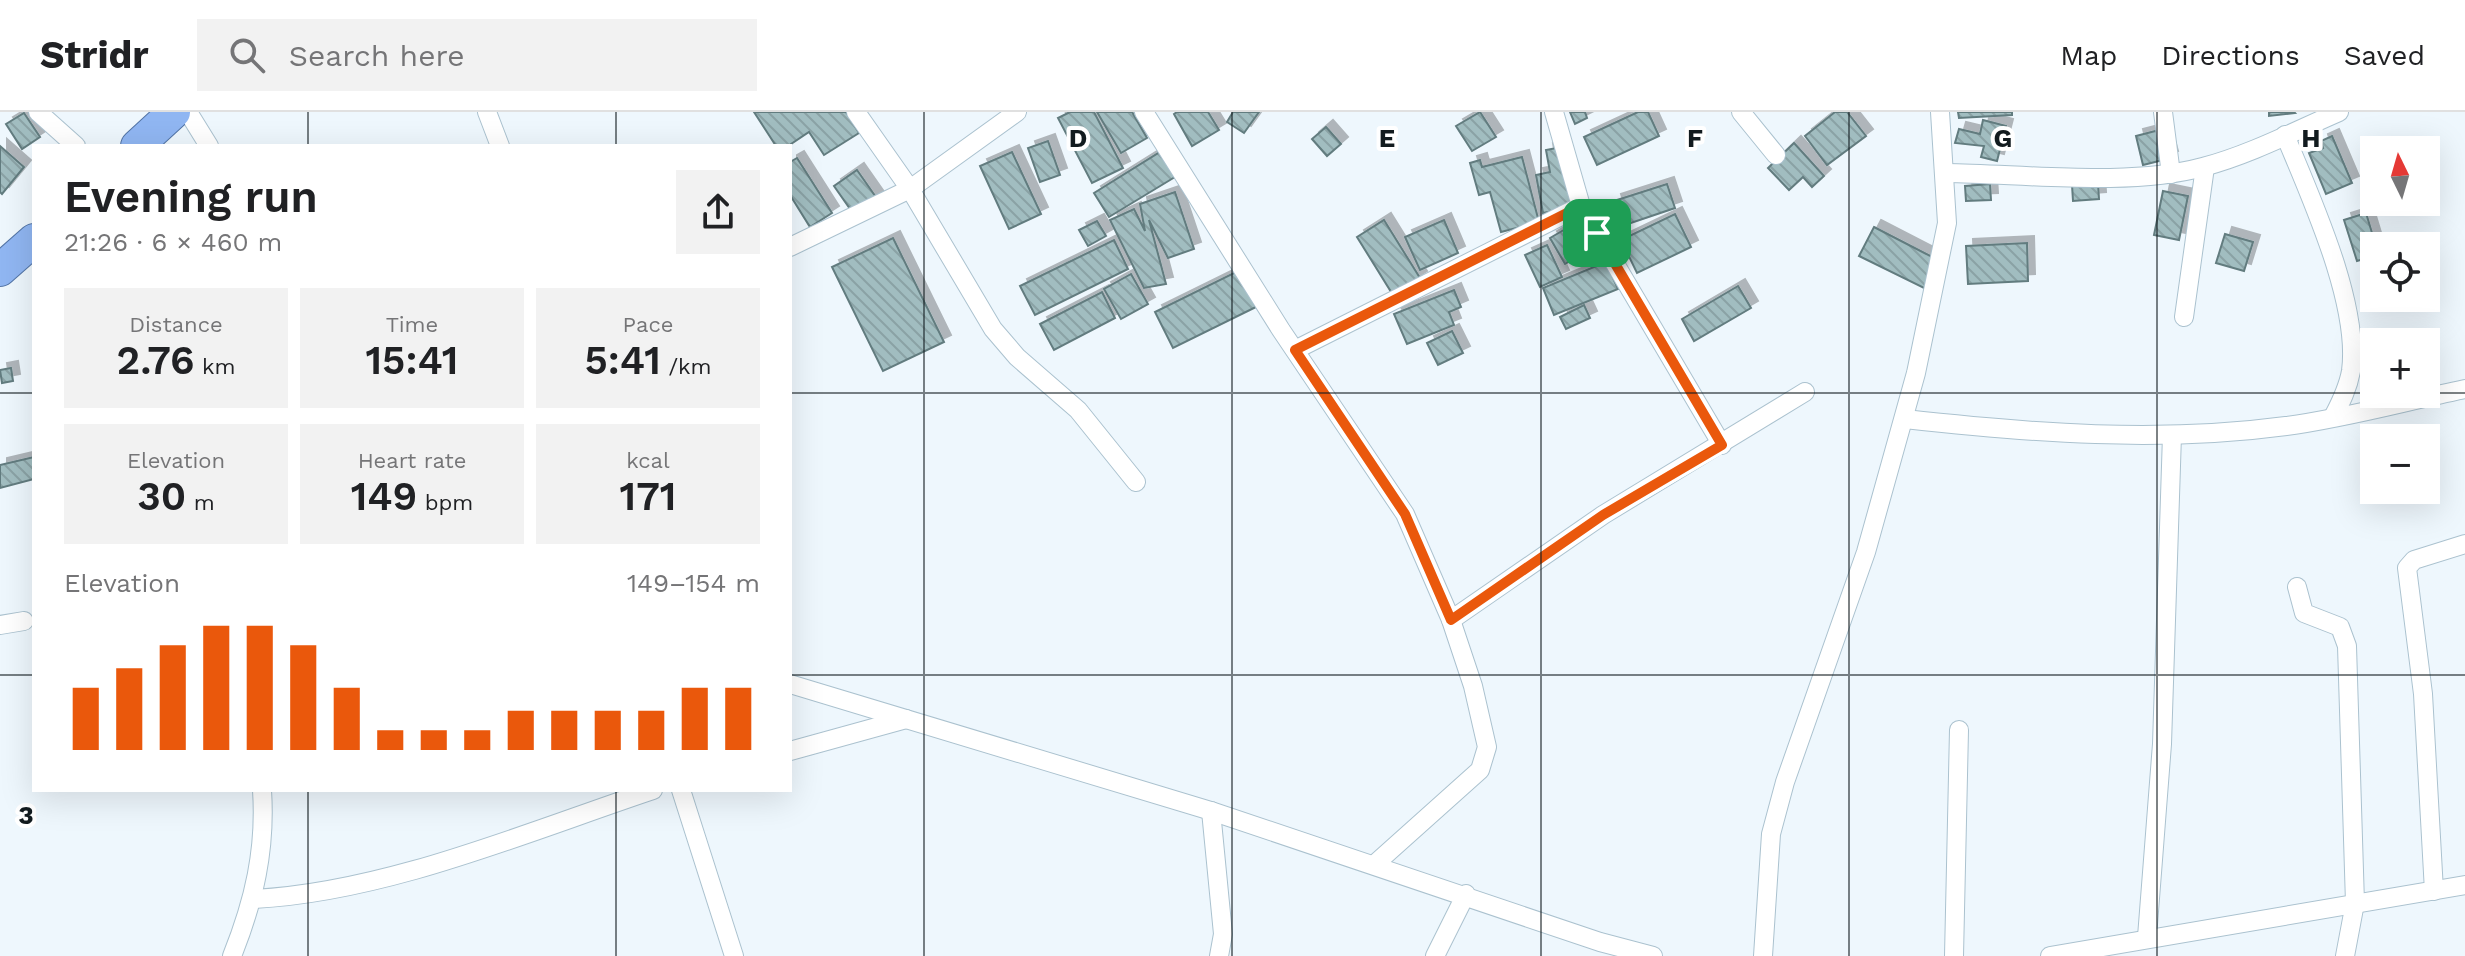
<!DOCTYPE html>
<html lang="en">
<head>
<meta charset="utf-8">
<style>
  :root { --surface:#fff; --page:#f2f2f2; --text:#202124; --muted:#757577; --line:#e0e0e0; --accent:#ea580c }
  body { margin:0; font-family:"Work Sans",sans-serif; background:var(--page); color:var(--text); height:100vh; display:flex; flex-direction:column; font-size:30px; white-space:nowrap }
  * { box-sizing:border-box; margin:0 }
  p { font-size:26px; color:var(--muted) }
  .icon { flex:none; width:44px; height:44px; fill:none; stroke:currentColor; stroke-width:2; stroke-linecap:round; stroke-linejoin:round }
  .map { position:relative; flex:1; overflow:hidden }
  .panel { position:absolute; left:32px; top:32px; width:760px; height:648px; display:flex; flex-direction:column; background:var(--surface); border-radius:0px; box-shadow:0 8px 32px #0002 }
  .panel>* { flex:none }
  .needle { width:52px; rotate:355deg }
  .fabs { position:absolute; left:2360px; top:24px; display:grid; gap:16px }
  .fabs a { display:grid; place-items:center; width:80px; height:80px; border-radius:0px; background:var(--surface); box-shadow:0 8px 32px #0002; font-size:40px }
  .pin { position:absolute; display:grid; place-items:center; width:68px; height:68px; color:#fff; margin:-34px; border-radius:16px; box-shadow:0 4px 12px #0006 }
  .round { display:grid; place-items:center; flex:none; width:84px; height:84px; border-radius:0px; background:var(--page) }
  .summary { display:flex; align-items:center; justify-content:space-between; height:136px; padding:0 32px }
  h1 { font-size:44px; font-weight:600; line-height:60px }
  .stats { display:grid; grid-template-columns:repeat(3,1fr); gap:12px; height:136px; padding:8px 32px }
  .stats div { display:grid; align-content:center; border-radius:0px; background:var(--page); text-align:center }
  .stats b { font-size:40px; font-weight:600 }
  .stats small { font-size:22px; font-weight:400 }
  .stats p { font-size:22px }
  .chart { height:224px; padding:16px 32px }
  .chart p { display:flex; justify-content:space-between }
  .chart svg { width:100%; height:144px; margin-top:8px; stroke:var(--accent); stroke-width:6 }
  header { display:flex; align-items:center; gap:48px; box-sizing:border-box; height:112px; padding:0 40px; background:var(--surface); border-bottom:2px solid var(--line) }
  header strong { font-size:38px }
  nav { display:flex; gap:44px; margin-inline-start:auto; font-size:28px }
  .search { width:560px; height:72px; background:var(--page); display:flex; align-items:center; gap:20px; box-sizing:border-box; padding:0 28px; border-radius:0px; color:var(--muted); font-size:30px }
  .map>svg:first-child { display:block }
  .building { fill:url(#building-back-hatch); stroke:#627c7f; stroke-width:2; filter:url(#shadow) }
  .lines { fill:none; stroke-linecap:round; stroke-linejoin:round }
  .minor-casing { stroke:#abc2cf; stroke-width:20 }
  .trunk-casing { stroke:#5274a6; stroke-width:34 }
  .minor { stroke:#fff; stroke-width:18 }
  .trunk { stroke:#90b6f2; stroke-width:32 }
  .route-casing { stroke:#fff; stroke-width:16 }
  .route { stroke:#ea580c; stroke-width:10 }
  .grid { fill:none; stroke:#121b1f; stroke-width:2; stroke-opacity:0.55 }
  .grid-label { font-size:26px; text-anchor:middle; font-weight:bold; fill:#121b1f; stroke:#fff; stroke-width:8; stroke-linejoin:round; paint-order:stroke }
</style>
</head>
<body>
<header>
<strong>Stridr</strong>
<div class="search"><svg class="icon" aria-label="search" viewBox="0 0 24 24"><circle cx="10" cy="10" r="6"/><path d="M15 15l6 6"/></svg>Search here</div>
<nav><a>Map</a><a>Directions</a><a>Saved</a></nav>
</header>
<div class="map">
<svg width="2465" height="844" viewBox="0 0 2465 844">
  <defs>
    <pattern id="building-back-hatch" width="6" height="6" patternUnits="userSpaceOnUse" patternTransform="scale(2)"><rect width="6" height="6" fill="#a1bdc0"/><path d="M-1 5l2 2M0 0l6 6M5-1l2 2" fill="none" stroke="#8aa2a5"/></pattern>
    <filter id="shadow"><feDropShadow dx="7" dy="-7" stdDeviation="0" flood-color="#0004"/></filter>
  </defs>
  <rect width="100%" height="100%" fill="#eef7fd"/>
  <!-- building -->
  <g class="building">
    <path d="M754,0H846L859,21L824,43L809,20L788,34H776Z"/>
    <path d="M1070,0H1094L1123,56L1092,71L1058,6Z"/>
    <path d="M1097,0H1132L1147,26L1121,41Z"/>
    <path d="M1177,0H1208L1219,18L1192,34L1174,2Z"/>
    <path d="M1233,0H1259L1244,21L1227,10Z"/>
    <path d="M1480,0L1496,25L1472,39L1456,14Z"/>
    <path d="M1570,0H1585L1587,6L1575,12Z"/>
    <path d="M1638,0H1648L1659,24L1597,53L1584,25Z"/>
    <path d="M1835,0H1847L1866,24L1827,53L1805,24Z"/>
    <path d="M1958,0H2012V3L1959,6Z"/>
    <path d="M2269,0H2294L2295,1L2269,4Z"/>
    <path d="M24,1L40,25L22,37L6,12Z"/>
    <path d="M1983,8L2006,14L1997,49L1981,45L1984,34L1955,31L1959,17L1980,22Z"/>
    <path d="M1326,15L1341,32L1327,44L1312,27Z"/>
    <path d="M2163,17L2171,46L2143,53L2136,24Z"/>
    <path d="M2332,24L2352,71L2326,82L2309,41L2323,36L2321,29Z"/>
    <path d="M1048,29L1060,63L1040,70L1028,36Z"/>
    <path d="M1794,31L1824,64L1812,75L1803,65L1789,78L1768,56Z"/>
    <path d="M0,34L24,55L2,82L0,80Z"/>
    <path d="M1562,35L1573,95L1543,101L1536,63L1550,60L1546,38Z"/>
    <path d="M1012,40L1041,102L1009,117L980,54Z"/>
    <path d="M1160,40L1175,65L1109,105L1094,81Z"/>
    <path d="M1522,45L1539,110L1501,120L1490,80L1479,83L1470,51L1480,48L1482,55Z"/>
    <path d="M797,46L832,101L810,115L790,83V50Z"/>
    <path d="M857,58L878,88L855,104L834,74Z"/>
    <path d="M2098,71L2099,87L2073,89L2072,73Z"/>
    <path d="M1667,72L1675,96L1622,114L1614,89Z"/>
    <path d="M1990,72L1991,88L1966,89L1965,74Z"/>
    <path d="M2163,79L2188,84L2179,128L2154,123Z"/>
    <path d="M1175,80L1194,137L1168,146L1149,108L1166,172L1144,176L1110,108L1134,97L1145,119L1140,92Z"/>
    <path d="M2366,101L2376,134L2374,144L2357,149L2344,108Z"/>
    <path d="M1675,102L1691,135L1637,161L1621,128Z"/>
    <path d="M1384,108L1420,166L1393,183L1357,125Z"/>
    <path d="M1444,108L1458,141L1420,158L1405,125Z"/>
    <path d="M1097,109L1106,124L1088,134L1079,118Z"/>
    <path d="M1579,109L1594,135L1565,152L1550,126Z"/>
    <path d="M1874,115L1940,149L1926,177L1859,144Z"/>
    <path d="M2225,122L2253,130L2244,159L2216,151Z"/>
    <path d="M893,126L944,230L883,259L832,155Z"/>
    <path d="M1114,128L1128,157L1035,203L1020,174Z"/>
    <path d="M2027,131L2028,169L1968,172L1966,134Z"/>
    <path d="M1547,133L1562,165L1540,175L1525,143Z"/>
    <path d="M1606,150L1618,177L1554,203L1543,176Z"/>
    <path d="M1238,159L1256,195L1173,236L1155,200Z"/>
    <path d="M1131,162L1148,192L1121,207L1104,177Z"/>
    <path d="M1738,174L1751,196L1694,229L1682,207Z"/>
    <path d="M1454,178L1461,195L1449,200L1454,213L1407,232L1394,202Z"/>
    <path d="M1102,180L1115,206L1054,238L1040,212Z"/>
    <path d="M1584,193L1590,206L1566,217L1560,205Z"/>
    <path d="M1452,219L1463,241L1438,253L1427,231Z"/>
    <path d="M11,256L13,269L2,271L0,258Z"/>
    <path d="M34,345V367L0,376V353Z"/>
  </g>
  <g class="lines">
    <!-- minor casing -->
    <g class="minor-casing">
      <g id="minor">
        <path d="M38,0L76,34"/>
        <path d="M188,0L209,34"/>
        <path d="M487,0L500,34"/>
        <path d="M856,0L910,77L993,217L1017,245L1078,298L1136,370"/>
        <path d="M1144,0L1281,218L1405,402L1451,508L1473,574L1487,635L1480,658L1375,752"/>
        <path d="M1554,0L1581,94L1722,333"/>
        <path d="M1741,0L1776,43"/>
        <path d="M2163,0L2171,62"/>
        <path d="M2285,23C2311,86 2360,192 2351,259C2348,276 2341,290 2333,305"/>
        <path d="M1946,61C2024,62 2129,75 2203,55C2249,43 2295,19 2339,0"/>
        <path d="M790,135L910,77L1017,0"/>
        <path d="M2184,205L2205,55"/>
        <path d="M1295,238L1581,94"/>
        <path d="M1905,307C2031,321 2160,331 2286,314C2347,306 2406,289 2465,277"/>
        <path d="M2297,475L2304,501L2340,515L2347,534L2355,791L2345,844"/>
        <path d="M1451,508L1603,403L1805,280"/>
        <path d="M0,513L24,509"/>
        <path d="M790,572L1211,699L1600,830L1653,844"/>
        <path d="M790,639L906,607"/>
        <path d="M681,678L734,844"/>
        <path d="M1211,699L1223,822L1219,844"/>
        <path d="M2434,779L2423,582L2407,456L2414,448L2465,432"/>
        <path d="M254,787C387,780 527,720 653,678"/>
        <path d="M2147,825L2162,632L2172,323"/>
        <path d="M232,844C254,789 266,738 262,678"/>
        <path d="M1435,844L1466,782"/>
        <path d="M1763,844L1771,722L1785,670L1866,440L1916,261L1947,111L1940,0"/>
        <path d="M1954,844L1959,618"/>
        <path d="M2050,844L2465,773"/>
      </g>
    </g>
    <!-- trunk casing -->
    <g class="trunk-casing">
      <g id="trunk">
        <path d="M137,34L174,0"/>
        <path d="M0,158L34,128"/>
      </g>
    </g>
    <!-- minor -->
    <use href="#minor" class="minor"/>
    <!-- trunk -->
    <use href="#trunk" class="trunk"/>
  </g>
  <g class="lines">
    <!-- route casing -->
    <g class="route-casing">
      <path id="route" d="M1581,94L1722,333L1603,403L1451,508L1405,402L1295,238Z"/>
    </g>
    <!-- route -->
    <use href="#route" class="route"/>
  </g>
  <!-- grid -->
  <path class="grid" d="M308,0V34M616,0V34M924,0V844M1232,0V844M1541,0V844M1849,0V844M2157,0V844M0,281H34M790,281H2374M2426,281H2465M0,563H34M790,563H2465M308,678V844M616,678V844"/>
  <g class="grid-label">
    <text x="1078" y="35">D</text>
    <text x="1387" y="35">E</text>
    <text x="1695" y="35">F</text>
    <text x="2003" y="35">G</text>
    <text x="2311" y="35">H</text>
    <text x="26" y="712">3</text>
  </g>
</svg>
<div class="fabs">
<a><svg class="needle" viewBox="-14 -14 28 28"><path d="M0-13l5 13h-10z" fill="#e53935"/><path d="M0 13l5-13h-10z" fill="#757577"/></svg></a>
<a><svg class="icon" aria-label="locate" viewBox="0 0 24 24"><circle cx="12" cy="12" r="6"/><path d="M12 2v4M12 18v4M2 12h4M18 12h4"/></svg></a>
<a>+</a>
<a>−</a>
</div>
<div class="pin" style="left:1597px;top:121px;background:#1e9e55"><svg class="icon" aria-label="arrive" viewBox="0 0 24 24"><path d="M6 21V4h12l-3 4 3 4H6"/></svg></div>
<section class="panel">
<div class="summary"><div><h1>Evening run</h1><p>21:26 · 6 × 460 m</p></div><a class="round"><svg class="icon" aria-label="share" viewBox="0 0 24 24"><path d="M12 15V3M7 8l5-5 5 5M5 13v7h14v-7"/></svg></a></div>
<div class="stats">
<div><p>Distance</p><b>2.76<small> km</small></b></div>
<div><p>Time</p><b>15:41</b></div>
<div><p>Pace</p><b>5:41<small> /km</small></b></div>
</div>
<div class="stats">
<div><p>Elevation</p><b>30<small> m</small></b></div>
<div><p>Heart rate</p><b>149<small> bpm</small></b></div>
<div><p>kcal</p><b>171</b></div>
</div>
<div class="chart"><p><span>Elevation</span>149–154 m</p>
<svg viewBox="0 0 160 44" preserveAspectRatio="none"><path d="M5 44V25M15 44V19M25 44V12M35 44V6M45 44V6M55 44V12M65 44V25M75 44V38M85 44V38M95 44V38M105 44V32M115 44V32M125 44V32M135 44V32M145 44V25M155 44V25"/></svg>
</div>
</section>
</div>
</body>
</html>
